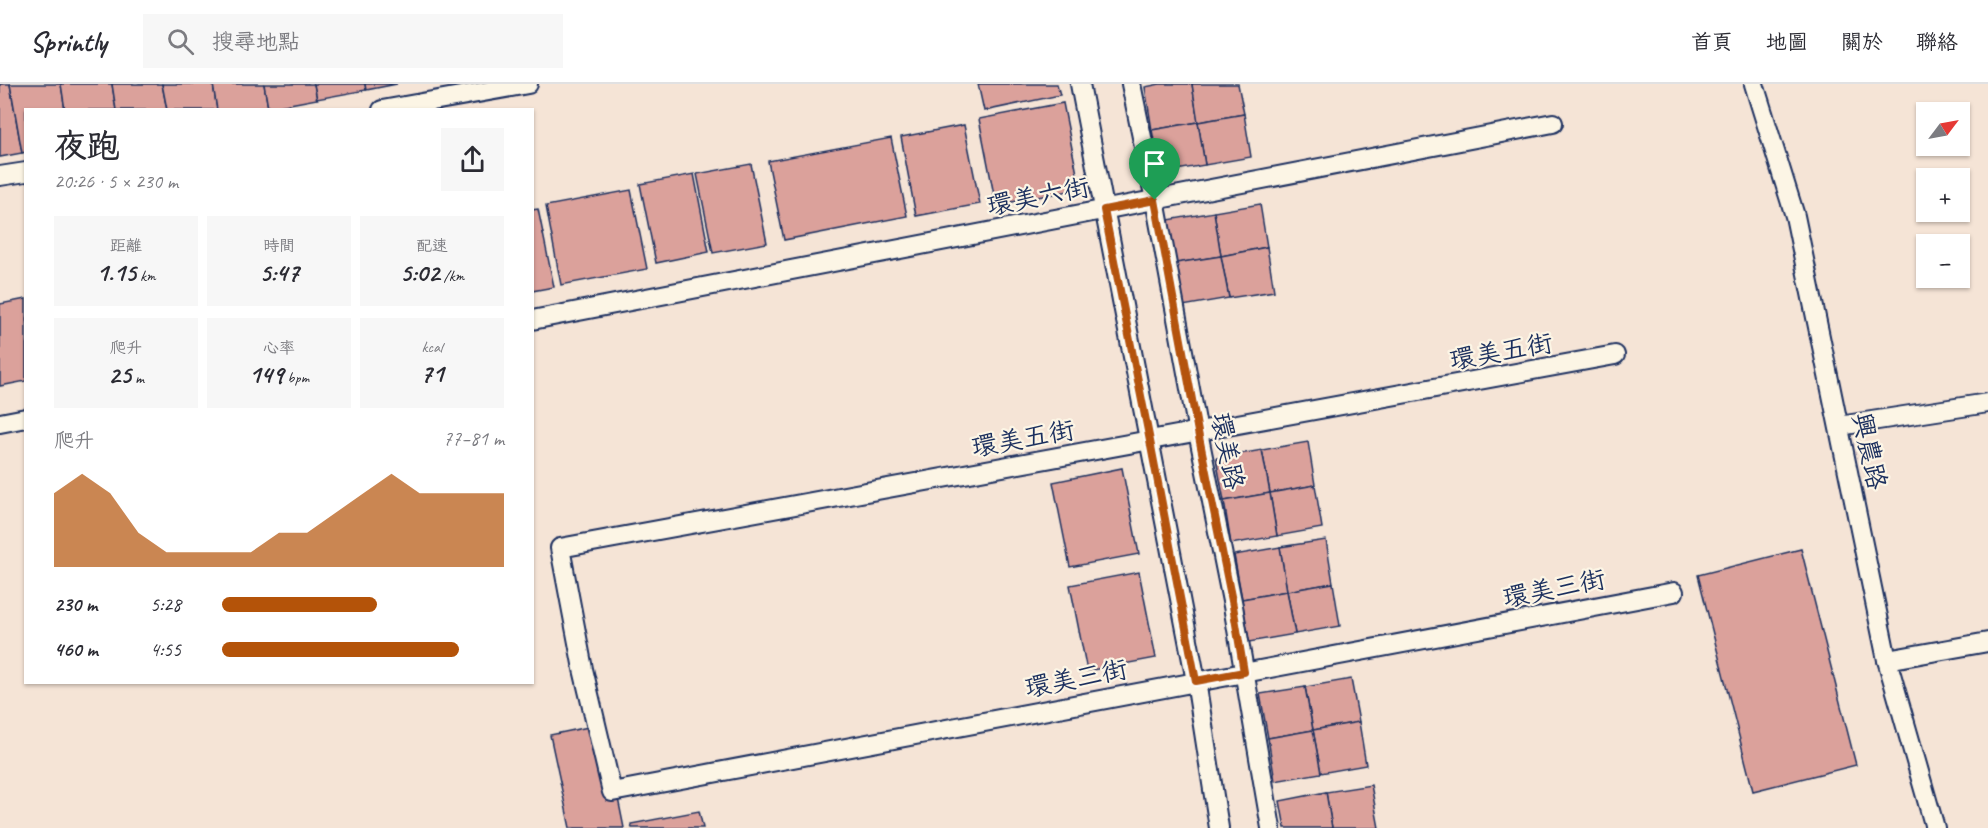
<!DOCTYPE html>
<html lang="zh-TW">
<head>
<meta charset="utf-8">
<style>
  :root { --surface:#fff; --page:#f7f7f7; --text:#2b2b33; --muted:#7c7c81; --line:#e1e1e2; --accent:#b45309 }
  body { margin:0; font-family:Caveat,"LXGW WenKai TC",sans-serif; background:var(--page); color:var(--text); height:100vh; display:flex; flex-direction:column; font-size:22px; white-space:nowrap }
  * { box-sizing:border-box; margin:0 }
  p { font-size:20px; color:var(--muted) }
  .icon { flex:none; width:33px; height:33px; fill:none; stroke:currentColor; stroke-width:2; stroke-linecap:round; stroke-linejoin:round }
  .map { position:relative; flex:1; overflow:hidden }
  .drawer { position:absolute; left:24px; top:24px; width:510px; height:576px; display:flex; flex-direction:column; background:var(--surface); border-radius:0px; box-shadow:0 2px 4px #0004 }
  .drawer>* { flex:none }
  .needle { width:39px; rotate:58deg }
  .buttons { position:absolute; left:1916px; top:18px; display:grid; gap:12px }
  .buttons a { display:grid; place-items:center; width:54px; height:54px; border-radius:0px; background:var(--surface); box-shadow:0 2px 4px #0004; font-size:30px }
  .pin { position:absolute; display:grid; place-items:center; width:51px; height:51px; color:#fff; margin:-62px -26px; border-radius:50% 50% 50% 0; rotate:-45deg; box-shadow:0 0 6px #0007 }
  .pin .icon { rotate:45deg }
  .round { display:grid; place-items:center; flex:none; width:63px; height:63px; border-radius:0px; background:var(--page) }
  .summary { display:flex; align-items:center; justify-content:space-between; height:102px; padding:0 30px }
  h1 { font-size:33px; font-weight:800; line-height:45px }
  .metrics { display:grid; grid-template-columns:repeat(3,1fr); gap:9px; height:102px; padding:6px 30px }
  .metrics div { display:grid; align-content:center; border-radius:0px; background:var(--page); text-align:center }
  .metrics b { font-size:26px; font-weight:800 }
  .metrics small { font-size:16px; font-weight:400 }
  .metrics p { font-size:16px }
  .chart { height:168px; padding:12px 30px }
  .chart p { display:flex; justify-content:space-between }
  .chart svg { width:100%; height:108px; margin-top:6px; fill:var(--accent); opacity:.7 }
  ul { padding:0 30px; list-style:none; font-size:20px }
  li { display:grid; grid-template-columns:96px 72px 1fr; align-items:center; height:45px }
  li i { height:15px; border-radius:8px; background:var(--accent) }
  header { display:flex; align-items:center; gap:36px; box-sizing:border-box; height:84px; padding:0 30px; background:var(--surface); border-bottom:2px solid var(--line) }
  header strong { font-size:28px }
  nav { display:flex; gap:33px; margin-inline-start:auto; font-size:21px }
  .search { width:420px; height:54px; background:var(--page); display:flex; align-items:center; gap:15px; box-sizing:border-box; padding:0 21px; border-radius:0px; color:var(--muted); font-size:22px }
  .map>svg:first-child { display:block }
  .building { fill:#dba19b; stroke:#1b2f5e; stroke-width:1.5 }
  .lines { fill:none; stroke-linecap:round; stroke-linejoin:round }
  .lane-casing { stroke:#1b2f5e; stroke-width:22 }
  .lane { stroke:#fcf5e5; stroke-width:18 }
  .route-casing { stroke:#fff; stroke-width:12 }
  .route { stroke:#b45309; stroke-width:8 }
  .labels { text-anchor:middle; stroke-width:4.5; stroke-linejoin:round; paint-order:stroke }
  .street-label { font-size:26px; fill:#1b2f5e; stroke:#fcf5e5 }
</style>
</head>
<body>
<header>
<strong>Sprintly</strong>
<div class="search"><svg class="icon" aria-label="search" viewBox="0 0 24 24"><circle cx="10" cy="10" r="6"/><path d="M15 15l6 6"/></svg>搜尋地點</div>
<nav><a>首頁</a><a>地圖</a><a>關於</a><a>聯絡</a></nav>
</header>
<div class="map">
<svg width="1988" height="744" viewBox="0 0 1988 744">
  <rect width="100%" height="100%" fill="#f5e4d6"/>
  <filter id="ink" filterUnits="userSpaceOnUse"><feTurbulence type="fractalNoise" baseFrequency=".0167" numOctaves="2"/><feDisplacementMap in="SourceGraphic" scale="12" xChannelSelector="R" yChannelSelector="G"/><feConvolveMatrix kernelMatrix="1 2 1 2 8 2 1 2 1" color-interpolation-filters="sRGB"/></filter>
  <g filter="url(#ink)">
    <!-- building -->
    <g class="building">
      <path d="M0,0H10L22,69L0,73Z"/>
      <path d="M10,0H61L65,26H26V68L22,69Z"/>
      <path d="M61,0H112L116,26H65Z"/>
      <path d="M112,0H162L167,26H116Z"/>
      <path d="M162,0H213L217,26H167Z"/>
      <path d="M213,0H264L268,24L258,26H217Z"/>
      <path d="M264,0H314L317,15L268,24Z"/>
      <path d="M314,0H365L366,6L317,15Z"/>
      <path d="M365,0H397L366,6Z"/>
      <path d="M978,0H1057L1060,11L984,27Z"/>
      <path d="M1160,0H1192L1198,38L1152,46L1145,3Z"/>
      <path d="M1192,0H1238L1244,30L1198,38Z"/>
      <path d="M1063,19L1080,105L996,121L979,35Z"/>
      <path d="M1244,30L1251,73L1205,81L1198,38Z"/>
      <path d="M1198,38L1205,81L1160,89L1152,46Z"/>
      <path d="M964,41L980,120L916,132L901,53Z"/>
      <path d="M891,54L907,132L784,156L768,77Z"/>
      <path d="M751,80L767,159L713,169L697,90Z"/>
      <path d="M694,90L709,168L656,179L640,100Z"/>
      <path d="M631,106L647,185L561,201L546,122Z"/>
      <path d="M1260,120L1267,163L1221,172L1214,128Z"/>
      <path d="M538,125L554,203L532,207V126Z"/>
      <path d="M1214,128L1221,172L1176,179L1168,136Z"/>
      <path d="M1267,163L1274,207L1229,214L1221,172Z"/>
      <path d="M1221,172L1229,214L1183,222L1176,179Z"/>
      <path d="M26,215V297L0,302V220Z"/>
      <path d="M1308,358L1315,401L1270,409L1262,366Z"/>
      <path d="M1262,366L1270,409L1224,417L1216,374Z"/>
      <path d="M1122,384L1139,470L1070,483L1053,398Z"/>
      <path d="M1315,401L1322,444L1277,452L1270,409Z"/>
      <path d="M1270,409L1277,452L1231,460L1224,417Z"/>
      <path d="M1326,456L1333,499L1287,507L1280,463Z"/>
      <path d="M1280,463L1287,507L1242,515L1234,471Z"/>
      <path d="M1801,465L1856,681L1753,707L1698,491Z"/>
      <path d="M1139,488L1156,574L1087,587L1070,501Z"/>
      <path d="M1333,499L1340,542L1295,550L1287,507Z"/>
      <path d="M1287,507L1295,550L1249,558L1242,515Z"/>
      <path d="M1351,595L1359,638L1313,646L1305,603Z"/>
      <path d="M1305,603L1313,646L1268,654L1260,610Z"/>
      <path d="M1359,638L1366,681L1321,689L1313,646Z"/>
      <path d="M603,640L624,744H570L550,651Z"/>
      <path d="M1313,646L1321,689L1275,697L1268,654Z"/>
      <path d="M1371,701L1379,744H1332L1326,708Z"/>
      <path d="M1326,708L1332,744H1285L1280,717Z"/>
      <path d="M699,727L703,744H632L631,740Z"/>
    </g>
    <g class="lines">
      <!-- lane casing -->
      <g class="lane-casing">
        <g id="lane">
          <path d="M1080,0L1196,597L1219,744"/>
          <path d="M1131,0L1155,116L1198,348L1233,522L1271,744"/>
          <path d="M1754,0L1795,132L1887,576L1935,744"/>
          <path d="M382,26L528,0"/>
          <path d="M0,92L26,88"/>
          <path d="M532,236L1553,39"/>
          <path d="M1615,271L560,464L583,585L612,708L1674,508"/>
          <path d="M0,339L26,334"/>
          <path d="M1839,342L1988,319"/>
          <path d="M1887,576L1988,558"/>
        </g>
      </g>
      <!-- lane -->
      <use href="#lane" class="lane"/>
    </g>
  </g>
  <g class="lines" filter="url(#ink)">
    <!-- route casing -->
    <g class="route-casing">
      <path id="route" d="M1155,116L1198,348L1233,522L1244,588L1196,597L1150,357L1104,126Z"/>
    </g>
    <!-- route -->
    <use href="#route" class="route"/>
  </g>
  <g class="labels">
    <!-- street labels -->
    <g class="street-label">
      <text transform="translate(1038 112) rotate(-11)" y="9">環美六街</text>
      <text transform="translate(1501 267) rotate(-10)" y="9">環美五街</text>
      <text transform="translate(1023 354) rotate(-10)" y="9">環美五街</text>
      <text transform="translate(1228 367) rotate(79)" y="9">環美路</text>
      <text transform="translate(1870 367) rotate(78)" y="9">興農路</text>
      <text transform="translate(1554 504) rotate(-11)" y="9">環美三街</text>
      <text transform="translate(1076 594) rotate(-11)" y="9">環美三街</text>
    </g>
  </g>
</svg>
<div class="buttons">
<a><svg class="needle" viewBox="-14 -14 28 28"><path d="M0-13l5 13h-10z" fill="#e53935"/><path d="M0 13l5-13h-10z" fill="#7c7c81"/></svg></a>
<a>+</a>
<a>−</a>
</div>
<div class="pin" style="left:1155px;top:116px;background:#1e9e55"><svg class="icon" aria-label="arrive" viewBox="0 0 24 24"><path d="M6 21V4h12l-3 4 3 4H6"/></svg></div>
<section class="drawer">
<div class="summary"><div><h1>夜跑</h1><p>20:26 · 5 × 230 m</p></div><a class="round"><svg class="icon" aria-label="share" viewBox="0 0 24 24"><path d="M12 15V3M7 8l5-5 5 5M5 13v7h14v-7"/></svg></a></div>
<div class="metrics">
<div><p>距離</p><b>1.15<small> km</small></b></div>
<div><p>時間</p><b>5:47</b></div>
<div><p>配速</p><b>5:02<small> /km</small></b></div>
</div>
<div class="metrics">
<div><p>爬升</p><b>25<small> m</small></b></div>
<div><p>心率</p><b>149<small> bpm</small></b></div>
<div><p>kcal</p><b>71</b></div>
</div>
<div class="chart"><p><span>爬升</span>77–81 m</p>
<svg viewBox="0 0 160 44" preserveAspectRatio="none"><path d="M0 44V14L10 6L20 14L30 30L40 38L50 38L60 38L70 38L80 30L90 30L100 22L110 14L120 6L130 14L140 14L150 14L160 14V44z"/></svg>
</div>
<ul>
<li><b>230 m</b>5:28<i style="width:55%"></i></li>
<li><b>460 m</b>4:55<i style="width:84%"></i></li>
</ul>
</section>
</div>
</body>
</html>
